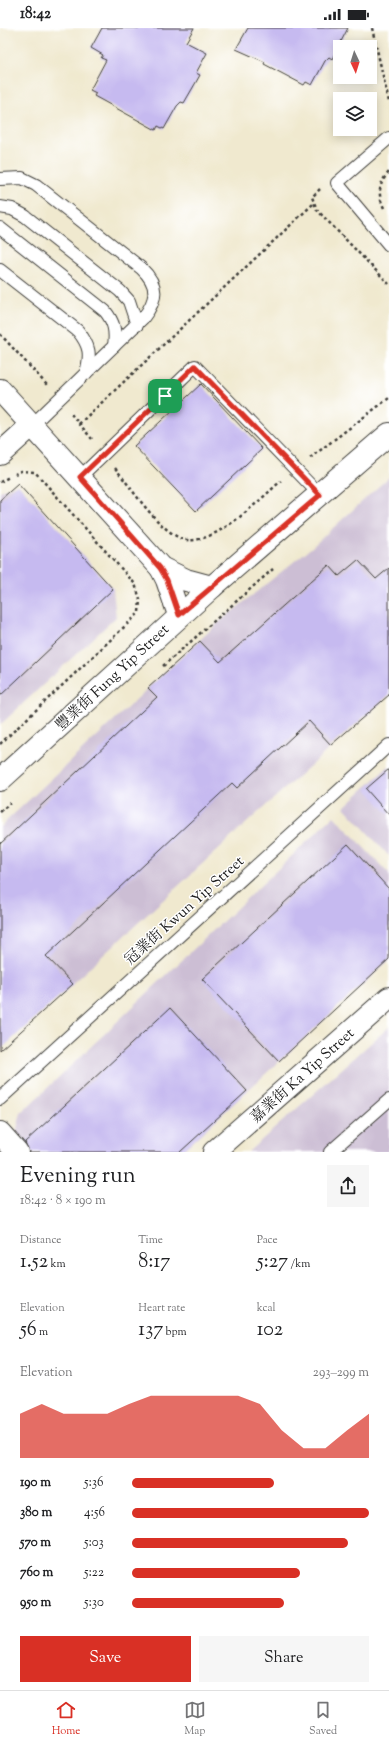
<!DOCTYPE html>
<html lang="en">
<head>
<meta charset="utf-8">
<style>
  :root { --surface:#fff; --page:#f6f6f6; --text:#202124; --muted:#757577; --line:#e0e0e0; --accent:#d93025 }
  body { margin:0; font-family:"Sorts Mill Goudy","Noto Serif TC",serif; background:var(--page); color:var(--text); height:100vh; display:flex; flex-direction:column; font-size:15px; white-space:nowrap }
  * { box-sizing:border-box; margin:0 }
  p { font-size:13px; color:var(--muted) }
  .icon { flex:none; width:22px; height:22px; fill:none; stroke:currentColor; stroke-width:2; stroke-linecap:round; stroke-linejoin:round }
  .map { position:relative; height:1124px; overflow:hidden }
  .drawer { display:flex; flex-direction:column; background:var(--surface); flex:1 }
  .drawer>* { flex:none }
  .needle { width:26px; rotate:176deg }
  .buttons { position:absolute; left:333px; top:12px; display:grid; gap:8px }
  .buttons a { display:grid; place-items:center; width:44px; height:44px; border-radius:0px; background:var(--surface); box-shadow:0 2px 10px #0003; font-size:20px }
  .pin { position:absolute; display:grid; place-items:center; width:34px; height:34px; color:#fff; margin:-17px; border-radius:8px; box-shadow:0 2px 6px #0006 }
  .round { display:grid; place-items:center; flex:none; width:42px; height:42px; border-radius:0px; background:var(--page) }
  .summary { display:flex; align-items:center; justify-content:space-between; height:68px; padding:0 20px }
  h1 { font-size:22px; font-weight:600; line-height:30px }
  .metrics { display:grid; grid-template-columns:repeat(3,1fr); gap:6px; height:68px; padding:4px 20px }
  .metrics div { display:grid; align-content:center }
  .metrics b { font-size:20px; font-weight:600 }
  .metrics small { font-size:11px; font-weight:400 }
  .metrics p { font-size:11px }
  .chart { height:112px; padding:8px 20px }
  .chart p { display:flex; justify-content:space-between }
  .chart svg { width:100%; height:72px; margin-top:4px; fill:var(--accent); opacity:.7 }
  .primary-button { display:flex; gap:8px; margin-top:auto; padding:8px 20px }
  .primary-button a { flex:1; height:46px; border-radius:0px; background:var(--accent); color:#fff; font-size:16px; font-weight:600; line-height:46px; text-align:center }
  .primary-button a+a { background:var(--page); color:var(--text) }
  ul { padding:0 20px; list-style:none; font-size:13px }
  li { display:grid; grid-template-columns:64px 48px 1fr; align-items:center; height:30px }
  li i { height:10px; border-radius:5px; background:var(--accent) }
  .status { display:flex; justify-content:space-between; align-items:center; height:28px; padding:0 20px; background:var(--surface); direction:ltr }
  .status svg { height:11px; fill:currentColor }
  .tab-bar { display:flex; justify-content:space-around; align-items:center; height:56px; border-top:1px solid var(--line); background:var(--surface); font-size:11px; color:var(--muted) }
  .tab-bar a { display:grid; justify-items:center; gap:2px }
  .tab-bar .selected { color:var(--accent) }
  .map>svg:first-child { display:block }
  .industrial { fill:#ccbed4 }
  .building { fill:#c6baf0 }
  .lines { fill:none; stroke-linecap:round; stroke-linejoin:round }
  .lane-casing { stroke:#3c3b37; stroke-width:14 }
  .street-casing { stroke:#3c3b37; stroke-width:24 }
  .secondary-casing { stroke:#3c3b37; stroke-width:24 }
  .path { stroke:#3c3b37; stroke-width:2.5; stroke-dasharray:3 3; stroke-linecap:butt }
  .lane { stroke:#fff; stroke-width:12 }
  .street { stroke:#fff; stroke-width:22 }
  .secondary { stroke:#fff; stroke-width:22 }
  .route-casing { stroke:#fff; stroke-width:8 }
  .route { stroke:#d93025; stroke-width:5 }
  .labels { text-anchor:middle; stroke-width:3; stroke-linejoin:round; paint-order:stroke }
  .street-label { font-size:15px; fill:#1c1c1c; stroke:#fff }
</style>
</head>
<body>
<div class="status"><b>18:42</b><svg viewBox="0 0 49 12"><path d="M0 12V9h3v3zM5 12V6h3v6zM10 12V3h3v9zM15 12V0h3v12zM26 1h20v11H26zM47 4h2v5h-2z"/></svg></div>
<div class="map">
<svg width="389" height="1124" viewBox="0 0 389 1124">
  <rect width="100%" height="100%" fill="#fff"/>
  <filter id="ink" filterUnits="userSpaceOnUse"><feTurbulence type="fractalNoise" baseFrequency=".025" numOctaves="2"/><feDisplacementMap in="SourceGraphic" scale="8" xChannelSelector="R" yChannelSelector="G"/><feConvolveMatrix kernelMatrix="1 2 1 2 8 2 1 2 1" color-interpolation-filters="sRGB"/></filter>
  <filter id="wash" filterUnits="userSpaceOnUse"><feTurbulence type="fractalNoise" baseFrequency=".012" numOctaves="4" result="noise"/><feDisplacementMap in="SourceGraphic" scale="16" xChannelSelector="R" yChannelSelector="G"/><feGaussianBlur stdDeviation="0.9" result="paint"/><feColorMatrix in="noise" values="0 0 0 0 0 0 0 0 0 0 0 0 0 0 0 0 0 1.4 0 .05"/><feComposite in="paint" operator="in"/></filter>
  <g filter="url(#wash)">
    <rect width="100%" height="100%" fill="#f0e9cf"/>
    <!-- industrial -->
    <g class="industrial">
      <path d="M389,449V667L251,791L0,1022V799L218,595L312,519Z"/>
      <path d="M18,456L113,561L116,589L0,697V463Z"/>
      <path d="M389,738V828L344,779Z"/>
      <path d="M334,788L389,846V932L181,1124H33L16,1105L21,1085Z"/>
      <path d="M389,999V1124H248Z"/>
    </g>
    <g id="blocks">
      <!-- building -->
      <g class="building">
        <path d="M102,0H194L186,14L207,25L196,45L200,47L195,56L184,75L181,74L177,78L164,101L158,98L156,102L94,68L96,65L90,62L106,32L101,30L103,27L91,20Z"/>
        <path d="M248,0H348L332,31L329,29L325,33L312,57L306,54L304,57L264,36L265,34L236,21Z"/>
        <path d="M201,356L262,421L196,483L134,418Z"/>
        <path d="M18,456L113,561L0,668V472Z"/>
        <path d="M358,532L376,551L389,540V667L331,717L309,693L237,760L232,755L46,928L73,956L0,1022V816L157,669L148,660L200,613L220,634L329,537L339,548Z"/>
        <path d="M389,741V787L366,761Z"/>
        <path d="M348,816L389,861V931L279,1033L202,951Z"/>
        <path d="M170,980L247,1063L180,1124H29L25,1114Z"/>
      </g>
    </g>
  </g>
  <g filter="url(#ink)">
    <use href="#blocks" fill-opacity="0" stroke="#3c3b37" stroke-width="1"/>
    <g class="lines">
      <!-- lane casing -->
      <g class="lane-casing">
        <g id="lane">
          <path d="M389,110L337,155L389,217"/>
          <path d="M0,151L22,150L36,157L141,240C159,257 158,271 143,290L32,397"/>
          <path d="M0,179L12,181L25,188L120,263L129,273L137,297"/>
          <path d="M0,200L105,283C114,294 116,303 114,318"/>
          <path d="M0,242L78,303C90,318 91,326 86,345"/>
          <path d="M80,449L195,338L320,467"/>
          <path d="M0,1071L389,717"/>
          <path d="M330,1124L389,1072"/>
        </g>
      </g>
      <!-- street casing -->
      <g class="street-casing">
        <g id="street">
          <path d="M0,426L32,397"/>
          <path d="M161,540L167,552L179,587"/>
          <path d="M0,752L212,559"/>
          <path d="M0,1105L17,1124"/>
          <path d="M214,1124L389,970"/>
        </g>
      </g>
      <!-- secondary casing -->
      <g class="secondary-casing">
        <path id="secondary" d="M0,362L161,540L186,552L212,559L389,406"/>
      </g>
      <!-- path -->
      <g class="path">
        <path d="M372,0L389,74"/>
        <path d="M320,161L312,169L317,182L389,256"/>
        <path d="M384,180C377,166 379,155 389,144"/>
        <path d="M0,306L47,357"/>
        <path d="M71,386L92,411"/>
        <path d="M79,396L313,176"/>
        <path d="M310,430L389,370"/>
        <path d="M115,440C133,462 152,493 176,508C206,528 260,471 281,453"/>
        <path d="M0,454L9,449"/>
        <path d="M163,638L273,541"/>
        <path d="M0,716L139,585L140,571L135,556L35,444L21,443L15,446"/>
        <path d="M0,784L10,775"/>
      </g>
      <!-- lane -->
      <use href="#lane" class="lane"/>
      <!-- street -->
      <use href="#street" class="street"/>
      <!-- secondary -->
      <use href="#secondary" class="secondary"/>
    </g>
  </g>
  <g class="lines" filter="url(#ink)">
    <!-- route casing -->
    <g class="route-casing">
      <path id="route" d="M195,338L320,467L179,587L167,552L160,540L80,449Z"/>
    </g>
    <!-- route -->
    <use href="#route" class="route"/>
  </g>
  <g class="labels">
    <!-- street labels -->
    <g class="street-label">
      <text transform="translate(112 649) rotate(-43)" y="5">豐業街 Fung Yip Street</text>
      <text transform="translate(184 882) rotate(-42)" y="5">冠業街 Kwun Yip Street</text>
      <text transform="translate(302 1047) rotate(-42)" y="5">嘉業街 Ka Yip Street</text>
    </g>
  </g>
</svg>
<div class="buttons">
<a><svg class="needle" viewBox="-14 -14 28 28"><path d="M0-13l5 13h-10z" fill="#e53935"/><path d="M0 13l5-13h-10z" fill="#757577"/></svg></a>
<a><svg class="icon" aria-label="layers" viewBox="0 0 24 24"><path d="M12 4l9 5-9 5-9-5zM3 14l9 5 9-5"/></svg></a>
</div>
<div class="pin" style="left:165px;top:368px;background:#1e9e55"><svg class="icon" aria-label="arrive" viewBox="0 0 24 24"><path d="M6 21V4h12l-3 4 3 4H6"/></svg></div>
</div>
<section class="drawer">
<div class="summary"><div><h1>Evening run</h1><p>18:42 · 8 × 190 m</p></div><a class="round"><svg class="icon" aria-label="share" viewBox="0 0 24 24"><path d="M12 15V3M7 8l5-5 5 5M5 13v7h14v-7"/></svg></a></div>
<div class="metrics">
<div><p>Distance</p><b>1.52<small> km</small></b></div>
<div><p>Time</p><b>8:17</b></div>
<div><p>Pace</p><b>5:27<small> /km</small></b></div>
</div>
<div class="metrics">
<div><p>Elevation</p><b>56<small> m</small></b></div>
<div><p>Heart rate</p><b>137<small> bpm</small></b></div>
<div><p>kcal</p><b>102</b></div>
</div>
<div class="chart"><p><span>Elevation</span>293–299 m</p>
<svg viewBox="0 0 160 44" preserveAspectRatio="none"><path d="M0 44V17L10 11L20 17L30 17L40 17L50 11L60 6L70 6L80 6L90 6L100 6L110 11L120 27L130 38L140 38L150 27L160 17V44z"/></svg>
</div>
<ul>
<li><b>190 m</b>5:36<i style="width:60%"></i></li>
<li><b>380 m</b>4:56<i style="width:100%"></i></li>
<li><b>570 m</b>5:03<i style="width:91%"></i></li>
<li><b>760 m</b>5:22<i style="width:71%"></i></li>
<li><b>950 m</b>5:30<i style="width:64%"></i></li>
</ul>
<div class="primary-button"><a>Save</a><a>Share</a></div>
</section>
<nav class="tab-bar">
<a class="selected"><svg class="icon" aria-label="home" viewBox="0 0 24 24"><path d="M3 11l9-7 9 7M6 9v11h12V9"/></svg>Home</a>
<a><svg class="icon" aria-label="map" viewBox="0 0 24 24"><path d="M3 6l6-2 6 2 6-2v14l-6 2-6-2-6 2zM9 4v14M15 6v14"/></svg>Map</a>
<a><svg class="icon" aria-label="saved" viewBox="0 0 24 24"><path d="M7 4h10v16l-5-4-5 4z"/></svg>Saved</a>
</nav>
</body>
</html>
